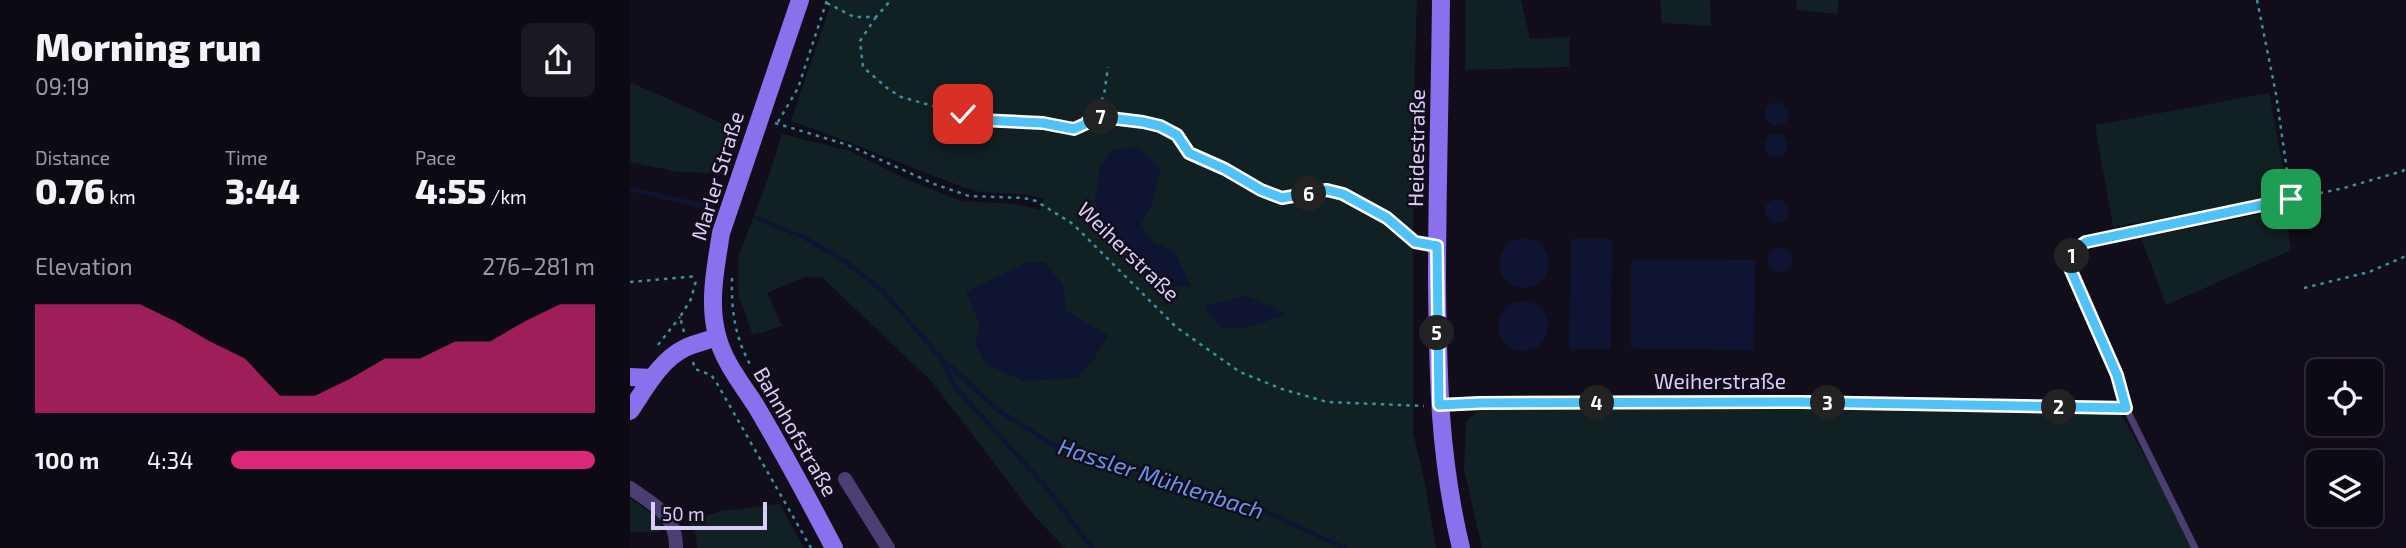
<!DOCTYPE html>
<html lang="en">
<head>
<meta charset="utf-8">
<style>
  :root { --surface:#0e0a14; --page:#1c1822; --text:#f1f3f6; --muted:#9b9aa0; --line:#2e2b34; --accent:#db2777 }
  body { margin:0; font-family:"Exo 2",sans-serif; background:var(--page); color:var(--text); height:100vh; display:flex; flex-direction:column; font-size:26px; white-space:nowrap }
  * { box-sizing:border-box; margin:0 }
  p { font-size:23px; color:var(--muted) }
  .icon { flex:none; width:38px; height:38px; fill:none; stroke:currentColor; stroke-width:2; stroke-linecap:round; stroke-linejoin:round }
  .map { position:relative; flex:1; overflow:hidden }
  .details { display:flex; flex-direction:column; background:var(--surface); width:630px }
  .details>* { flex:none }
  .fabs { position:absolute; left:1676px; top:359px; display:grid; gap:14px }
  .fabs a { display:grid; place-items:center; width:77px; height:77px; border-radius:10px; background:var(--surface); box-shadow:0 4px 18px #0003,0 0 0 2px var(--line); font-size:35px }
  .scale { position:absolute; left:21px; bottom:18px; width:116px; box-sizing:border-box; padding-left:7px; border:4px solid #dacdf8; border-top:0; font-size:19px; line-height:24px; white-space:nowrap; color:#dacdf8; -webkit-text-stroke:5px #120d1a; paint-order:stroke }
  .pin { position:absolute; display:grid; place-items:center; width:60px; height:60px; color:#fff; margin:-30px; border-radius:14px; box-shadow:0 4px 10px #0006 }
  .km { position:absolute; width:35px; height:35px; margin:-18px; border-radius:50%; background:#222; color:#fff; font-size:19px; line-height:35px; text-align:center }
  .round { display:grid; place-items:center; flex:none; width:74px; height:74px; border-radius:10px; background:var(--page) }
  .overview { display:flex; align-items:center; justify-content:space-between; height:119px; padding:0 35px }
  h1 { font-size:38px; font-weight:800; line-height:52px }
  .metrics { display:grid; grid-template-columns:repeat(3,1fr); gap:10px; height:119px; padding:7px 35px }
  .metrics div { display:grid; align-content:center }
  .metrics b { font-size:35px; font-weight:800 }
  .metrics small { font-size:19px; font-weight:400 }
  .metrics p { font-size:19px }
  .chart { height:196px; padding:14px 35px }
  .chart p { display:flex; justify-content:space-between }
  .chart svg { width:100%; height:126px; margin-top:7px; fill:var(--accent); opacity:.7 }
  ul { padding:0 35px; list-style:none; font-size:23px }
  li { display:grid; grid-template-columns:112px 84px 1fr; align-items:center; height:52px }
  li i { height:18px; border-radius:9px; background:var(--accent) }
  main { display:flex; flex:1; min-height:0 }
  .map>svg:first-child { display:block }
  .green { fill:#112023 }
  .water { fill:#0e1432 }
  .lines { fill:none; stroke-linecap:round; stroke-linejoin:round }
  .stream { stroke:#0e1432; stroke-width:4.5 }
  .path { stroke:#3b919e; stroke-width:2.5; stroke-dasharray:3.5 5; stroke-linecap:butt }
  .lane { stroke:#4a3e73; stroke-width:7 }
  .street { stroke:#4a3e73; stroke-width:14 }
  .secondary { stroke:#8a70ec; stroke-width:18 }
  .route-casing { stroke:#fff; stroke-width:14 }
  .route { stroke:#4fc3f7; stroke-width:9 }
  .labels { text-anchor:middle; stroke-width:5; stroke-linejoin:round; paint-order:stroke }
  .street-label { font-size:21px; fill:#dacdf8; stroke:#120d1a }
  .water-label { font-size:23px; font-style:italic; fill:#6895eb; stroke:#120d1a }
</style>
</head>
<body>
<main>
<section class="details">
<div class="overview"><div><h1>Morning run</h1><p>09:19</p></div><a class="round"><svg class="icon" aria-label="share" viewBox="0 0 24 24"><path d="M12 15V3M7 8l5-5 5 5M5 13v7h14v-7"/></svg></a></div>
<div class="metrics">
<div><p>Distance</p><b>0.76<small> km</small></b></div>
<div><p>Time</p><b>3:44</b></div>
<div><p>Pace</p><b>4:55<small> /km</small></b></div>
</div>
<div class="chart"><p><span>Elevation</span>276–281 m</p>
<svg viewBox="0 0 160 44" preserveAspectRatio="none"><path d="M0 44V6L10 6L20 6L30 6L40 12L50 19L60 25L70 38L80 38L90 32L100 25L110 25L120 19L130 19L140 12L150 6L160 6V44z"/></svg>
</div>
<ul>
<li><b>100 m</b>4:34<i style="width:100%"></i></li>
</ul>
</section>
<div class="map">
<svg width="1776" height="548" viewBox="0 0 1776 548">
  <rect width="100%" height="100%" fill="#120d1a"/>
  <!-- green -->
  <g class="green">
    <path d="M202,0H787L783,129V432L794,479L806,548H435L406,518L302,382L193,278L175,277L137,293L152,326L123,335L109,297L108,257L135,187L152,134L220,151L274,178L331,201L387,204L410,210L414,199C390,190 363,197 339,189C279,168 221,141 161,121Z"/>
    <path d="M835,0H891L900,39L940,37L939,67L835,70Z"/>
    <path d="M1030,0H1080L1081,26L1032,23Z"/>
    <path d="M1167,0H1208V14L1166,10Z"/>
    <path d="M0,82L103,128L88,173L48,172L0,162Z"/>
    <path d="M1639,93L1658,195L1483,227L1465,125Z"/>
    <path d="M1655,209L1661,250L1536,305L1511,238Z"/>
    <path d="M849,409L1489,410L1565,548H852L834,469L836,422Z"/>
    <path d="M0,498L31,520L30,532H0Z"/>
    <path d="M150,504L174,548H67L66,535L57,522L92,511Z"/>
  </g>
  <!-- water -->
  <g class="water">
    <circle cx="1147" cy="114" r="12"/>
    <circle cx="1146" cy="145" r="12"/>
    <path d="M508,147L531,169L522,204L511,224L523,242L545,252L561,287H533L499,258L473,230L465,200L470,167L481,150Z"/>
    <circle cx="1147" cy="211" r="12"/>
    <circle cx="894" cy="263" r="25"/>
    <path d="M941,239H982L981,349H939Z"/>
    <circle cx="1150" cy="260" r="12"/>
    <path d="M1001,259L1125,260L1124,350L1001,349Z"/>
    <path d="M414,262L433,285L436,311L478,335L464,359L447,378L393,381L356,364L345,344L350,325L336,292L395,263Z"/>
    <path d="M616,296L643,307L654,314C632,324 614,331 590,327L574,306Z"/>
    <circle cx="893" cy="326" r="25"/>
  </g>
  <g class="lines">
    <!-- stream -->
    <g class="stream">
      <path d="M0,191L5,190L74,206"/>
      <path d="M127,218L175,238L213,260L252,290L310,357L368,410L423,445L495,465L628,508L715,548"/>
      <path d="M312,361L326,388L416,487L462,548"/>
    </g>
    <!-- path -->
    <g class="path">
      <path d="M1627,0L1646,94L1661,199"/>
      <path d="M197,3L224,17H246L261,0"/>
      <path d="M246,17L230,41L233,67L257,88L271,97L350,119L413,123L444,129L455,124L464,116L513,122L530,126L547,135L559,153L595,169L631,190L652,198L697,190L713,194L757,218L771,231L790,243"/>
      <path d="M464,116L474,95L478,67"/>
      <path d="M148,122L168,88L197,0"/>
      <path d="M145,123L218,145L304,184L339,196L394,198L406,201L443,224L546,327L610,372L652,389L697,402L794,406"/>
      <path d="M1515,230L1714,188L1773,171L1776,167"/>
      <path d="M102,278C101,310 105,338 121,366"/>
      <path d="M0,282L67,276"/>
      <path d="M1674,288L1739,272L1776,256"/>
      <path d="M54,332L50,317L61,299L67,277"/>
      <path d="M28,345L50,317"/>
      <path d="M63,362L65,369L81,375L85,380L181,548"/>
    </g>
    <!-- lane -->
    <path class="lane" d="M1505,232L1456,242L1445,249L1439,266L1487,375L1496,408L1565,548"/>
    <!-- street -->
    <g class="street">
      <path d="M809,405L850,403L1170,402L1496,408"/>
      <path d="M215,479L258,548"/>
      <path d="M0,488C24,505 47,515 46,548"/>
    </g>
    <!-- secondary -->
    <g class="secondary">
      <path d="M170,0L91,233C86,266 78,302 87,335C93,361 112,384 126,406C153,452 179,500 204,548"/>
      <path d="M811,0C810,94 807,189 807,283C808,376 809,457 831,548"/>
      <path d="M0,377L22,378"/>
      <path d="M0,411C15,389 30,360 55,348C65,343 77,341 87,337"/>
    </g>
  </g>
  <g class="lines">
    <!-- route casing -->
    <g class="route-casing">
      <path id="route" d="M333,114L350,120L413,123L444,129L455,124L464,116L513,122L530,126L547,135L559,153L595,169L631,190L652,198L697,190L713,194L757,218L785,242L807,246L809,405L850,403L1170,402L1496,408L1487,375L1439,266L1445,249L1456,242L1661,199"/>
    </g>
    <!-- route -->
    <use href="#route" class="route"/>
  </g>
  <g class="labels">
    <!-- street labels -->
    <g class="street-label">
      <text transform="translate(787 148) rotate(-89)" y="7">Heidestraße</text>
      <text transform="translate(88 176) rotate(-73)" y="7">Marler Straße</text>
      <text transform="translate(498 252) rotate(44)" y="7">Weiherstraße</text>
      <text x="1090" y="389">Weiherstraße</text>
      <text transform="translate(165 432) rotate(60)" y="7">Bahnhofstraße</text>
    </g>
    <!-- water labels -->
    <g class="water-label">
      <text transform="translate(531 479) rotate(18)" y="8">Hassler Mühlenbach</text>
    </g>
  </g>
</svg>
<div class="fabs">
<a><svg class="icon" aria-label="locate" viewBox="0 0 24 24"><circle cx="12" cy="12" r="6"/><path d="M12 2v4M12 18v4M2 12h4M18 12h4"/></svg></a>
<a><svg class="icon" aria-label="layers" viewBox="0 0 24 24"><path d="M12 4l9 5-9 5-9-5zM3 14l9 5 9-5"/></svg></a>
</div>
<div class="scale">50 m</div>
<div class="pin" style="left:1661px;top:199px;background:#1e9e55"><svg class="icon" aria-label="arrive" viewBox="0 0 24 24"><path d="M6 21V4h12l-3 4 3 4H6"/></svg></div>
<div class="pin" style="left:333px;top:114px;background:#d93025"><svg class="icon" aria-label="check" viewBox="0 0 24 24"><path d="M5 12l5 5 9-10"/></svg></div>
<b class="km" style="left:1442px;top:256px">1</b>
<b class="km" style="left:1429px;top:407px">2</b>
<b class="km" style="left:1198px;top:403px">3</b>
<b class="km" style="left:967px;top:403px">4</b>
<b class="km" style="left:807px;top:333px">5</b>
<b class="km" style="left:679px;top:194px">6</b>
<b class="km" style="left:471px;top:117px">7</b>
</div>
</main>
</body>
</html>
